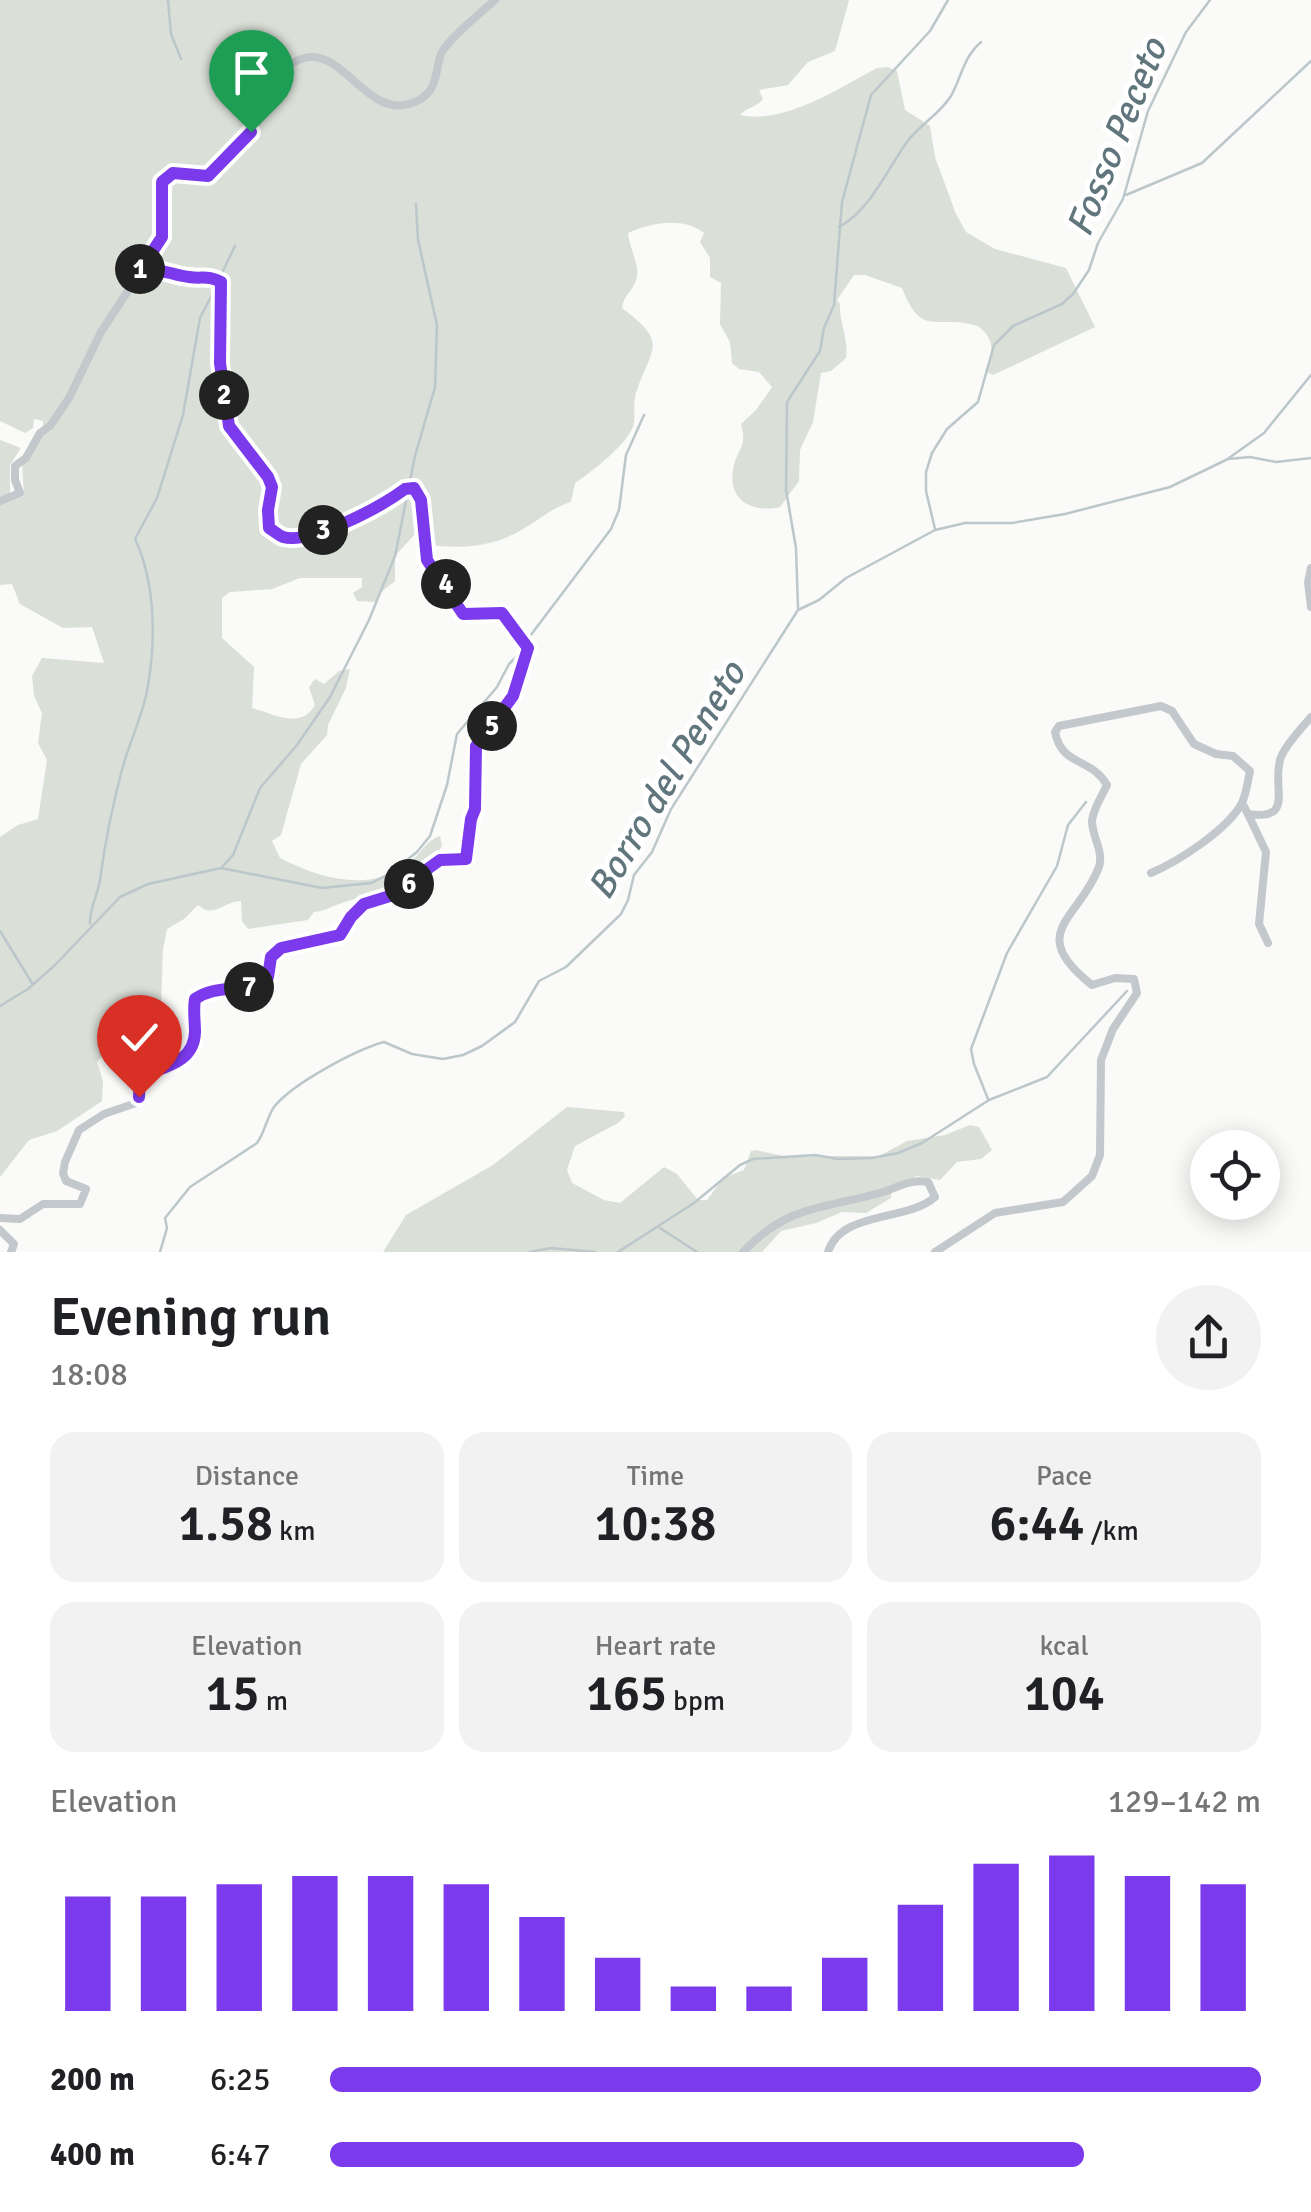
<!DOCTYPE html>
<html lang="en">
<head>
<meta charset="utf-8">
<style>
  :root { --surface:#fff; --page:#f2f2f2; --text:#202124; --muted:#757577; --accent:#7c3aed }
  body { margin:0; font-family:Signika,sans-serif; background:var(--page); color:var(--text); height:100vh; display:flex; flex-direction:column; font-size:38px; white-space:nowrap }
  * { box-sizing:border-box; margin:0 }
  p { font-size:32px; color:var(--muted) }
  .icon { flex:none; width:55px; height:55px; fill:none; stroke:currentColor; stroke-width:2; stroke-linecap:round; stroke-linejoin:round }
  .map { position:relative; height:1252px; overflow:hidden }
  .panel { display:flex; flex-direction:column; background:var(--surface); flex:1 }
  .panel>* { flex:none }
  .buttons { position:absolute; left:1190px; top:1130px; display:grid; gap:20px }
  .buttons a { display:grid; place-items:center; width:90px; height:90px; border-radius:50%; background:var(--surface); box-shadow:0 5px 25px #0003; font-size:50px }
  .pin { position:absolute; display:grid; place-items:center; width:85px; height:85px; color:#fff; margin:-102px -42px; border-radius:50% 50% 50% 0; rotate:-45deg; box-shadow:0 0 10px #0007 }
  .pin .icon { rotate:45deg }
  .km { position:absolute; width:50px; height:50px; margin:-25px; border-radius:50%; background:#222; color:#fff; font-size:28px; line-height:50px; text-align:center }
  .round { display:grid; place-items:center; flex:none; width:105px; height:105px; border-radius:52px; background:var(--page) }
  .summary { display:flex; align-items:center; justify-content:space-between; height:170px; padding:0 50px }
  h1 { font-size:55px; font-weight:600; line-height:75px }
  .figures { display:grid; grid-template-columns:repeat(3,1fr); gap:15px; height:170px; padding:10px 50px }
  .figures div { display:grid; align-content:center; border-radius:25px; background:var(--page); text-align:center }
  .figures b { font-size:50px; font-weight:600 }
  .figures small { font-size:28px; font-weight:400 }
  .figures p { font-size:28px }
  .chart { height:280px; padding:20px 50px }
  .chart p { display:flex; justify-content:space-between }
  .chart svg { width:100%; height:180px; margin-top:10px; stroke:var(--accent); stroke-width:6 }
  ul { padding:0 50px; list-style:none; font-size:32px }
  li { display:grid; grid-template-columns:160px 120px 1fr; align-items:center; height:75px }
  li i { height:25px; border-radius:12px; background:var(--accent) }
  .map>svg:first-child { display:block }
  .green { fill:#dadfd7 }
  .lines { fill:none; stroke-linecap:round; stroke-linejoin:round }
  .stream { stroke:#bbc7cb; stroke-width:2.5 }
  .minor { stroke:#c3c8cc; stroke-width:8 }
  .route-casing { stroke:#fff; stroke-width:20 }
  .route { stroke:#7c3aed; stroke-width:12 }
  .labels { text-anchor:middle; stroke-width:10; stroke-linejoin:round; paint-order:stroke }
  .water-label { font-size:38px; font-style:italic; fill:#60757c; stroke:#fff }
</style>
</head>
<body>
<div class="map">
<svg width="1311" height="1252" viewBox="0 0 1311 1252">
  <rect width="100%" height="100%" fill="#fafaf8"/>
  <!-- green -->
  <g class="green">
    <path d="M0,0H849L835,51L808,62L788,85L759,90L763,99C756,108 746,107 740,115C784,125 839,88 877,68L887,67L897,71L905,110L930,126L935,157L956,214L966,232L995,249L1066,268L1095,327L993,375L985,371C994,352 995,339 978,326C937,313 922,340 902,288L865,275H854L837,300L840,304C839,323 849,339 846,358L831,371L821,373L813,422L800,450L799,481L780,507C754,513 728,501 733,471C736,449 748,449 741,424L756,410L772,387L759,372L739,369L732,363L730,342L720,324L721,283L710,277V258L700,242L704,233C683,216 650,223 628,233C629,248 639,262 637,277C635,289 623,295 622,308C670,344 651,347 636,393C633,403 635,413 634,423C631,442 590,473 575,483L571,502C551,508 541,519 523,529C494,547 462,549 430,545L425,532L416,533L395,556V581L380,593L376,602L357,601L353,593L362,587V578H300L272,589L230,592L222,598V638L254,667L252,708C273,714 301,730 315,705L309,687L315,679L324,684L339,671L350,669L346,688L328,725L327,735L301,764L281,835L272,841L280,858C319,878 366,892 406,866C419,857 425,841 440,836L442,846C419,881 384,890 345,902C334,905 326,911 314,912L308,920L248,929L242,921L241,901C222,902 214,919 198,905L184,919L167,929L163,949L160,1034C140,1049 112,1043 97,1062L103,1081L102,1101L57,1131L29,1140L0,1177V837L18,825L38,819L47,760L38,743L42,713L34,696L32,676L42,658L104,663L92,627L63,628L20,604L12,584L0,585V505L24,496L22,464C33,451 45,440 43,421L34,419L33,428L25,433L0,421Z"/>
    <path d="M0,440L21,448L10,465V494L0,497Z"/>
    <path d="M567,1107L624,1112L625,1116L618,1123L575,1146L567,1170L572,1183L604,1200L620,1203L664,1167L677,1174L698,1200H707L723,1178L744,1170L751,1151L755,1150L784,1156H879L907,1141L945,1135L970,1125L979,1127L992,1150L981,1159L957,1162L940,1180L917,1176L892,1186L891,1198L866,1213L842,1212L816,1223L781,1231L762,1252H383L406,1215L493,1165Z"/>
  </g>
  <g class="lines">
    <!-- stream -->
    <g class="stream">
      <path d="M168,0L171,34L181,59"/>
      <path d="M1126,195L1202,163L1311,61"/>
      <path d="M839,227C869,212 888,168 907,142C919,125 940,114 951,96C962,76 963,58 981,42"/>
      <path d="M220,277L235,246"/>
      <path d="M1229,458L1264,433L1311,375"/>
      <path d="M935,529L926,491V472L932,453L947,429L978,402L994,345L1013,326L1062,304L1073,294L1089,270L1098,243L1123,199L1148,111L1186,32L1210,0"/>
      <path d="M798,608L796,548L786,490L787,402L820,351L824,328L834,305L842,202L871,95L930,31L948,0"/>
      <path d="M527,640L611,529L619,510L626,455L644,415"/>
      <path d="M222,867L233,855L260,788L297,745L330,697L369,620L395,556L415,456L435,387L437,325L418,240L416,204"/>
      <path d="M90,924C89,908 98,895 100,880C105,842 113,803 123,766C130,741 142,717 147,691C156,644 156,583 135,539L157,498L183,415L200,318L217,285"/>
      <path d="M0,931L32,983"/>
      <path d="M0,1006L28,989L55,965L120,897L148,884L221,868L322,888L371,883L389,874L417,852L430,836L447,785L457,734L497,687L509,664L525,648"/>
      <path d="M988,1099L974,1064L971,1049L1007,953L1057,866L1068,825L1086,802"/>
      <path d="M660,1228L697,1252"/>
      <path d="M160,1252L167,1228L165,1218L190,1187L257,1143C265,1132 267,1117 274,1107C292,1084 355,1050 384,1042L412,1054L443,1059L463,1055L482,1046L515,1022L539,981L566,967L621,914L628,900L634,875L652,852L671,809L798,610L819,600L846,578L935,530L965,523H1012L1065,514L1170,487L1228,459L1250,457L1276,462L1311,458"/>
      <path d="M530,1252L551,1248L595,1252"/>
      <path d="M618,1252L694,1203L740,1165L753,1159L815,1155L838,1159L872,1158L898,1153L922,1143L989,1100L1047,1077L1127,991"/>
    </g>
    <!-- minor -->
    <g class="minor">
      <path d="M0,501L20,493L15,480V466L26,458L40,433L50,426L69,398L101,332L139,274"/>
      <path d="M1311,568L1308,582L1311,607"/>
      <path d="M1242,803L1248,814C1297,821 1270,786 1281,757C1287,743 1301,729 1311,717"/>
      <path d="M1248,814L1266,852L1259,924L1268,943"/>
      <path d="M0,1218L20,1219L43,1204H80L86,1189L66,1181L63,1173L65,1162L79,1130L104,1114L136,1103L139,1097L140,1077C162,1067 194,1063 195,1032C195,1021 193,1009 195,999C218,983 246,994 268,977L271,957L281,948L340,935L351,917L364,904L390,895L440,860L466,859L471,819L475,809L476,746L513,696L529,648L502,613L463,614L450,589L427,560L421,500L414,488L405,489C382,506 312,545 283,537C278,535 274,531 269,528L267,510L272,487L268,477L229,426L220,363L221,282L211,276L188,277L161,269L141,275L139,272L162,237V181L173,173L201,178L208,176C220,160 240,150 251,133C266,111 265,85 287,67C340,25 363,130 419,100C438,90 435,71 441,54C447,40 482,12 495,0"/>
      <path d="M0,1230L14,1244L11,1252"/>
      <path d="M743,1252C788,1204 825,1209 883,1192C899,1187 910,1179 928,1182L935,1197C907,1222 841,1210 828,1252"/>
      <path d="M935,1252L995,1213L1063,1202L1092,1176L1100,1155L1101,1060L1113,1029L1137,993L1134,979L1115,978L1092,985C1025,932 1079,920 1099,867C1104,852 1092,836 1092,821C1093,809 1102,796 1107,785C1091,757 1062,767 1055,732L1059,726L1161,706L1172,711L1194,744L1216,754L1233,756L1250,771C1248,781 1246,794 1242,803C1227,830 1179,861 1151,873"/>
    </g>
  </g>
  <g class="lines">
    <!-- route casing -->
    <g class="route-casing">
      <path id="route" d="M139,1097L140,1077C162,1067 194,1064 195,1032C195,1021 193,1009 195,999C218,983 246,994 268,977L271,957L281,948L340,935L351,917L364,904L390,896L440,860L466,859L471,819L475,809L476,746L513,696L528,648L502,613L463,614L427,560L421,500L414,488L405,489C382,506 311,545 283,537C278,535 274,531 269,528L268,510L272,487L268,477L229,426L220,363L221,282C209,275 202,279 189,277C168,275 161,265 141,275L139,272L162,237V182L173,173L208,176L251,132"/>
    </g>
    <!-- route -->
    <use href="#route" class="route"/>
  </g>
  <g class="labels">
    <!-- water labels -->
    <g class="water-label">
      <text transform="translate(1116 137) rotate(-68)" y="13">Fosso Peceto</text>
      <text transform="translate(666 780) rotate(-59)" y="13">Borro del Peneto</text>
    </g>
  </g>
</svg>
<div class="buttons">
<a><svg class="icon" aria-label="locate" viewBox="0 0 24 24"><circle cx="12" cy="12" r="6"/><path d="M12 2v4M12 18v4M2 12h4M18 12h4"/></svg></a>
</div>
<div class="pin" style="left:251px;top:132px;background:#1e9e55"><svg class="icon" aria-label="arrive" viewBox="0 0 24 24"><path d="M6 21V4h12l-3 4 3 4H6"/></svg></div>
<div class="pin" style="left:139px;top:1097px;background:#d93025"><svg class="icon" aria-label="check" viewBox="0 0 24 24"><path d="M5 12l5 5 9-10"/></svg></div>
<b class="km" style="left:140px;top:269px">1</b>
<b class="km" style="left:224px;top:395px">2</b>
<b class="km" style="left:323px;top:530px">3</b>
<b class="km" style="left:446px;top:584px">4</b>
<b class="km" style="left:492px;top:726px">5</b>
<b class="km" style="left:409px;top:884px">6</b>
<b class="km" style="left:249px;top:987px">7</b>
</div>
<section class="panel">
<div class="summary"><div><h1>Evening run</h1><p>18:08</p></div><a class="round"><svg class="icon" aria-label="share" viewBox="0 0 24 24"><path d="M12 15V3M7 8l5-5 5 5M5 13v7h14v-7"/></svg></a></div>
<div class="figures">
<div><p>Distance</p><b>1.58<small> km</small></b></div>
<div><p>Time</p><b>10:38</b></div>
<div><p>Pace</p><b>6:44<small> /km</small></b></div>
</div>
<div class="figures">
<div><p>Elevation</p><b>15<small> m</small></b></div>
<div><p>Heart rate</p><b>165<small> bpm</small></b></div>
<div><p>kcal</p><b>104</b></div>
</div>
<div class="chart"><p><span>Elevation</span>129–142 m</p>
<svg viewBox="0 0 160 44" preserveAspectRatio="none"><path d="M5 44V16M15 44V16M25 44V13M35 44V11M45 44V11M55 44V13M65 44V21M75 44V31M85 44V38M95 44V38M105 44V31M115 44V18M125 44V8M135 44V6M145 44V11M155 44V13"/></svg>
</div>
<ul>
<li><b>200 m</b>6:25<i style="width:100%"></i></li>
<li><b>400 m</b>6:47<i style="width:81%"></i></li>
</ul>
</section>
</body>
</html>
